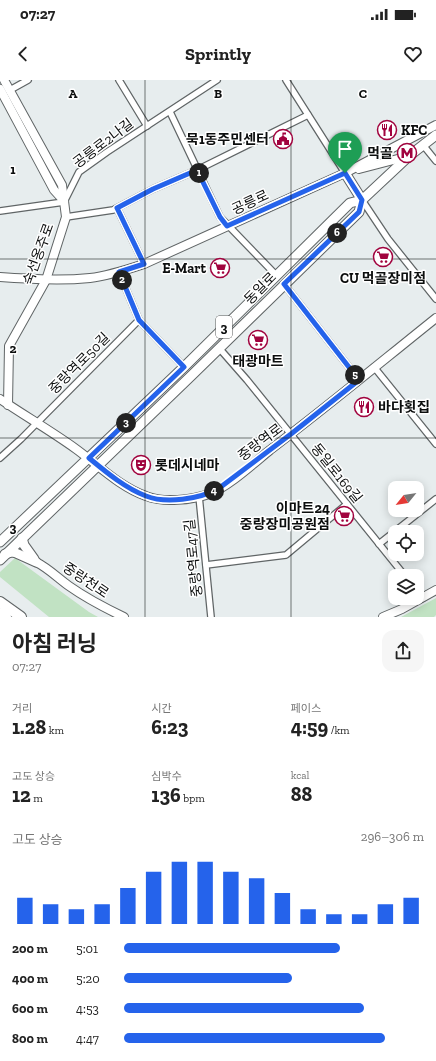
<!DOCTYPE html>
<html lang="ko">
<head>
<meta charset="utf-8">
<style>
  :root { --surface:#fff; --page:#f6f6f6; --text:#222; --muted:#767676; --accent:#2563eb }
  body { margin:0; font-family:"Zilla Slab","Noto Sans KR",serif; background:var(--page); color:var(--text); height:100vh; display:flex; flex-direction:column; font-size:15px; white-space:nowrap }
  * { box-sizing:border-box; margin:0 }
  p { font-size:13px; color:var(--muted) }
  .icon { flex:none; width:22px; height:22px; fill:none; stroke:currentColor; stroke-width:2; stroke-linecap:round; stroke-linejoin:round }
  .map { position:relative; height:537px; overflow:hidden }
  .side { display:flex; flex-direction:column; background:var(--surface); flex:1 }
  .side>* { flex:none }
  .needle { width:26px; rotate:240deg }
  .tools { position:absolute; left:388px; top:401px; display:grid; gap:8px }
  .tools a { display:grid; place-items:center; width:36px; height:36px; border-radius:8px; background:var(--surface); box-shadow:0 2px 10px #0003; font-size:20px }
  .pin { position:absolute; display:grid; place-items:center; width:34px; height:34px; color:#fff; margin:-41px -17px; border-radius:50% 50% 50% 0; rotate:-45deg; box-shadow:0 0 4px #0007 }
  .pin .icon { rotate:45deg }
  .km { position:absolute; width:20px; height:20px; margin:-10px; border-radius:50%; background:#222; color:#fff; font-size:11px; line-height:20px; text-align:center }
  .round { display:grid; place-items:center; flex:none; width:42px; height:42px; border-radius:12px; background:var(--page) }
  .overview { display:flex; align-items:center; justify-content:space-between; height:68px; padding:0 12px }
  h1 { font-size:22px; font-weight:700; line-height:30px }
  .stats { display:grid; grid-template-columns:repeat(3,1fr); gap:6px; height:68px; padding:4px 12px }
  .stats div { display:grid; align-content:center }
  .stats b { font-size:20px; font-weight:700 }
  .stats small { font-size:11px; font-weight:400 }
  .stats p { font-size:11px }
  .chart { height:112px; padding:8px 12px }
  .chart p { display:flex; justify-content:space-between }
  .chart svg { width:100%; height:72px; margin-top:4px; stroke:var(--accent); stroke-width:6 }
  ul { padding:0 12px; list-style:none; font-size:13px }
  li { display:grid; grid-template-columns:64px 48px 1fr; align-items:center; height:30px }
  li i { height:10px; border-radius:5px; background:var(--accent) }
  .status { display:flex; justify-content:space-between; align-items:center; height:28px; padding:0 20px; background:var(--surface); direction:ltr }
  .status svg { height:11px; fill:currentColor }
  header { display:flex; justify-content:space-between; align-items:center; height:52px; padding:0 12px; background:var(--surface); font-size:18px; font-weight:700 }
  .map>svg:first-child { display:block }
  .green { fill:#c1e2c3 }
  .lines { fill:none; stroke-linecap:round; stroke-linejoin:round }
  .street-casing { stroke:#606566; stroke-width:8 }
  .secondary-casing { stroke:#606566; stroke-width:10 }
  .primary-casing { stroke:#606566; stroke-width:11 }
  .highway-casing { stroke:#606566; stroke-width:12 }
  .street { stroke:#fff; stroke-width:5.5 }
  .secondary { stroke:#fff; stroke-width:8 }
  .primary { stroke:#fff; stroke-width:9 }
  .highway { stroke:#fff; stroke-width:10 }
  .route-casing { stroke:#fff; stroke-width:8 }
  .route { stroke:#2563eb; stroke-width:5 }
  .grid { fill:none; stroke:#0c0e0e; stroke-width:1; stroke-opacity:0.55 }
  .labels { text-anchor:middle; stroke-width:3; stroke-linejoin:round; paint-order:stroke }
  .shield { fill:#fff; stroke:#555656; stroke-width:1 }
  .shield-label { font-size:13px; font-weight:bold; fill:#0c0e0e }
  .poi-label { font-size:14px; font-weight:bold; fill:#0c0e0e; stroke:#fff; text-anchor:end }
  .street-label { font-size:14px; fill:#0c0e0e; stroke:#fff }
  .grid-label { font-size:13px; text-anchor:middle; font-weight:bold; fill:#0c0e0e; stroke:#fff; stroke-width:3; stroke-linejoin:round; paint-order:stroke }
</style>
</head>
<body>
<div class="status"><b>07:27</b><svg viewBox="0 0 49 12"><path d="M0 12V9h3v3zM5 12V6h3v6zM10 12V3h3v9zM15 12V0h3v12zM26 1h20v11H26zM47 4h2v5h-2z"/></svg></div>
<header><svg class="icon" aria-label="back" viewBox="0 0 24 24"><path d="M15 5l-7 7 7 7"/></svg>Sprintly<svg class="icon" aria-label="heart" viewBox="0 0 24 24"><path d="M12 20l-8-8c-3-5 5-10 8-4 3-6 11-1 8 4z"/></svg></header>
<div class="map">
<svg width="436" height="537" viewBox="0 0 436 537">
  <rect width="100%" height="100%" fill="#e7edee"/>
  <!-- green -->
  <g class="green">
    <path d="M15,478L89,532L98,537H49L0,497V492Z"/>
    <path d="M436,518V535L434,537H401Z"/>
  </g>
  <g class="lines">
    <!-- street casing -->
    <g class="street-casing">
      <g id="street">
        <path d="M119,0L147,46"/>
        <path d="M286,0L345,93"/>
        <path d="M10,10L28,0"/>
        <path d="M170,32L220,137L276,195"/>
        <path d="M423,65L436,81"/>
        <path d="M362,120L388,159L436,219"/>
        <path d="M117,128L144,184"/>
        <path d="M0,131L64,122L79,92L107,72L217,0"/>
        <path d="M66,137L113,130L153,109L197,90L308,35"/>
        <path d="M119,192L139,240L184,287"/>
        <path d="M284,204L359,300"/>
        <path d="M219,268L247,300L405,496"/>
        <path d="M374,287L436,364"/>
        <path d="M0,378L21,359L139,240"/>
        <path d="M199,416L211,537"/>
        <path d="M379,464L436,419"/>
        <path d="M206,485L286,475L347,424"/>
        <path d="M417,511L423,518"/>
      </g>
    </g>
    <!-- secondary casing -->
    <g class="secondary-casing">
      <g id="secondary">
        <path d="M4,0L62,105L66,137L46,200L9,266L8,325"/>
        <path d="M0,9L54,110L64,121"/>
        <path d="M359,89L409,76"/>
        <path d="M0,197C30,199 60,201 90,198C108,196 126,190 144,184L345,93L436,45"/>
        <path d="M0,319C25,336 51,351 76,369C98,385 120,407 146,416C163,423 192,420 209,414C228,407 254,383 270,370C327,327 381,282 436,238"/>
        <path d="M36,482C48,488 58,498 69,506C86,518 105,528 124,537"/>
        <path d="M383,537L402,529L436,510"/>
      </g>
    </g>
    <!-- primary casing -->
    <g class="primary-casing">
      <g id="primary">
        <path d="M345,93L362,120"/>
        <path d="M22,458L24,465L34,479"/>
        <path d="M0,462L184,287L350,123L362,120L409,76L436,55"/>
        <path d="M5,474L12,472L16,473L36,482"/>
        <path d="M0,480L192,295L359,132L362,120"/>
      </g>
    </g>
    <!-- highway casing -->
    <g class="highway-casing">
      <g id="highway">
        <path d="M0,522L21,537"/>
        <path d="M0,533L6,537"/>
      </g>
    </g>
    <!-- street -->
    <use href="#street" class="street"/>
    <!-- secondary -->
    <use href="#secondary" class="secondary"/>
    <!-- primary -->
    <use href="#primary" class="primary"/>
    <!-- highway -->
    <use href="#highway" class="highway"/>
  </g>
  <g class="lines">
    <!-- route casing -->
    <g class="route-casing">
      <path id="route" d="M197,90L220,137L227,146L345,93L362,120L359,132L284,204L359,300L291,354L218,409C199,419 166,424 146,416C125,408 106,392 89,378L184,287L139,240L119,192L144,184L117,128L153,109Z"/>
    </g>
    <!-- route -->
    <use href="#route" class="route"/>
  </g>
  <!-- grid -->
  <path class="grid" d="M145,0V537M291,0V537M0,179H436M0,358H436"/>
  <!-- icons -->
  <defs>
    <g id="restaurant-ring" transform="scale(1)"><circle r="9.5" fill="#fff" stroke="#a1033e" stroke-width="1.5"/><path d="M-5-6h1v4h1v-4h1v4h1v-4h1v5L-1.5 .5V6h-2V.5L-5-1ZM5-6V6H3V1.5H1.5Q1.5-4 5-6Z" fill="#a1033e"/></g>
    <g id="civic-ring" transform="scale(1)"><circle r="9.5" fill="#fff" stroke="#a1033e" stroke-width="1.5"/><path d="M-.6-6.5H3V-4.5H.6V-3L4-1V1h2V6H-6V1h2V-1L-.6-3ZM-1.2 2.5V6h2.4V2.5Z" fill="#a1033e"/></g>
    <g id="metro-ring" transform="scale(1)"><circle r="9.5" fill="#fff" stroke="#a1033e" stroke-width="1.5"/><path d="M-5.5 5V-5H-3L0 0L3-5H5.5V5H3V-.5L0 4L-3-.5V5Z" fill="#a1033e"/></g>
    <g id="supermarket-ring" transform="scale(1)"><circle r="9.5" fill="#fff" stroke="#a1033e" stroke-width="1.5"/><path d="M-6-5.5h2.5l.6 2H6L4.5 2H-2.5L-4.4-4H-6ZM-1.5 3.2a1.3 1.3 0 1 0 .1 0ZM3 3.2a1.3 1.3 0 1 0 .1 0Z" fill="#a1033e"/></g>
    <g id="theatre-ring" transform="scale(1)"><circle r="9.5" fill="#fff" stroke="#a1033e" stroke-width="1.5"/><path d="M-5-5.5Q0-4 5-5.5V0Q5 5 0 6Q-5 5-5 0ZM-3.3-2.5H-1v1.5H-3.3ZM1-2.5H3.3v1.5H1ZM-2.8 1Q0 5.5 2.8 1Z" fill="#a1033e"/></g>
  </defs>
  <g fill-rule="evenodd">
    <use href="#restaurant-ring" x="387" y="50"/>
    <use href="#civic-ring" x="283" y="59"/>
    <use href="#metro-ring" x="407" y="73"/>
    <use href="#supermarket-ring" x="383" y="177"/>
    <use href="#supermarket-ring" x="220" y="188"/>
    <use href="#supermarket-ring" x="258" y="260"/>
    <use href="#restaurant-ring" x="364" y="327"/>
    <use href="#theatre-ring" x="141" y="385"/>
    <use href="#supermarket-ring" x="344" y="436"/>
  </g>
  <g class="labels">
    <!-- shield labels -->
    <rect class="shield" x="216" y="236" width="16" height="22" rx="3"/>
    <g class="shield-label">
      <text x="224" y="252">3</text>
    </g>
    <!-- poi labels -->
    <g class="poi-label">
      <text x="401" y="55" text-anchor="start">KFC</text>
      <text x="269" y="64">묵1동주민센터</text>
      <text x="393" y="78">먹골</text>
      <text x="206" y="193">E-Mart</text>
      <text x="383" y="203" text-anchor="middle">CU 먹골장미점</text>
      <text x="258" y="286" text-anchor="middle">태광마트</text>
      <text x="378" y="332" text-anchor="start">바다횟집</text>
      <text x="155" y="390" text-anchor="start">롯데시네마</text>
      <text x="330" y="433">이마트24<tspan x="330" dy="16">중랑장미공원점</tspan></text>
    </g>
    <!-- street labels -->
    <g class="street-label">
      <text transform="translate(103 63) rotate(-37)" y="5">공릉로2나길</text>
      <text transform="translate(250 122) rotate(-25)" y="5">공릉로</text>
      <text transform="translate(38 174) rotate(-70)" y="5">숙선옹주로</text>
      <text transform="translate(260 208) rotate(-45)" y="5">동일로</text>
      <text transform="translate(79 283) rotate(-45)" y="5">중랑역로50길</text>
      <text transform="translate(260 362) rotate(-37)" y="5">중랑역로</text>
      <text transform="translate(337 393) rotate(51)" y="5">동일로169길</text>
      <text transform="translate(193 478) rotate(-96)" y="5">중랑역로47길</text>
      <text transform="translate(86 500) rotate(34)" y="5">중랑천로</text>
    </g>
  </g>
  <g class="grid-label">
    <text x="73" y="18">A</text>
    <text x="218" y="18">B</text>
    <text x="363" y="18">C</text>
    <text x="13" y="94">1</text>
    <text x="13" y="273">2</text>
    <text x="13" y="452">3</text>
  </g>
</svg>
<div class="tools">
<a><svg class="needle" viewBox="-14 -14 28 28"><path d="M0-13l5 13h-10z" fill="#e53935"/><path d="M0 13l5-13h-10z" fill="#767676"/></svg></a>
<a><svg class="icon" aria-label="locate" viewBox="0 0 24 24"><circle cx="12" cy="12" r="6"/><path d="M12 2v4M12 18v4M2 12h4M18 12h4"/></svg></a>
<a><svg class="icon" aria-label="layers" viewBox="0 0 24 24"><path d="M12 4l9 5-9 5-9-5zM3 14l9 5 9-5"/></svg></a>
</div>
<div class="pin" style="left:345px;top:93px;background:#1e9e55"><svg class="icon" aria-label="arrive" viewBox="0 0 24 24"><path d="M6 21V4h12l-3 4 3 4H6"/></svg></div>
<b class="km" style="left:199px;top:93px">1</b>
<b class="km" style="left:122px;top:200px">2</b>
<b class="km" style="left:126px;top:343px">3</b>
<b class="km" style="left:214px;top:411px">4</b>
<b class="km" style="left:355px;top:295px">5</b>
<b class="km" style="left:337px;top:153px">6</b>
</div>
<section class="side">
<div class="overview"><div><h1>아침 러닝</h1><p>07:27</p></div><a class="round"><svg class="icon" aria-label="share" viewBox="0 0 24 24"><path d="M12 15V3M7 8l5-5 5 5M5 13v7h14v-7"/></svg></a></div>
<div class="stats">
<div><p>거리</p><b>1.28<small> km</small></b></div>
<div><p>시간</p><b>6:23</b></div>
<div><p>페이스</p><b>4:59<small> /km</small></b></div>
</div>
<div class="stats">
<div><p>고도 상승</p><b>12<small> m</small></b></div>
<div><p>심박수</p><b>136<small> bpm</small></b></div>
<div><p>kcal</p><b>88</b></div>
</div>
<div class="chart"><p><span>고도 상승</span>296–306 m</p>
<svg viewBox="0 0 160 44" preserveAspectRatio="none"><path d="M5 44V28M15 44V32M25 44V35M35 44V32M45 44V22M55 44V12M65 44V6M75 44V6M85 44V12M95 44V16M105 44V25M115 44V35M125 44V38M135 44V38M145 44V32M155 44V28"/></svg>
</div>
<ul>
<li><b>200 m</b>5:01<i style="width:72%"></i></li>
<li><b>400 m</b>5:20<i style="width:56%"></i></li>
<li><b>600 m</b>4:53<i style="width:80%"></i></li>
<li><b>800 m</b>4:47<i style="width:87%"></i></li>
</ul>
</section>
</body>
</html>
